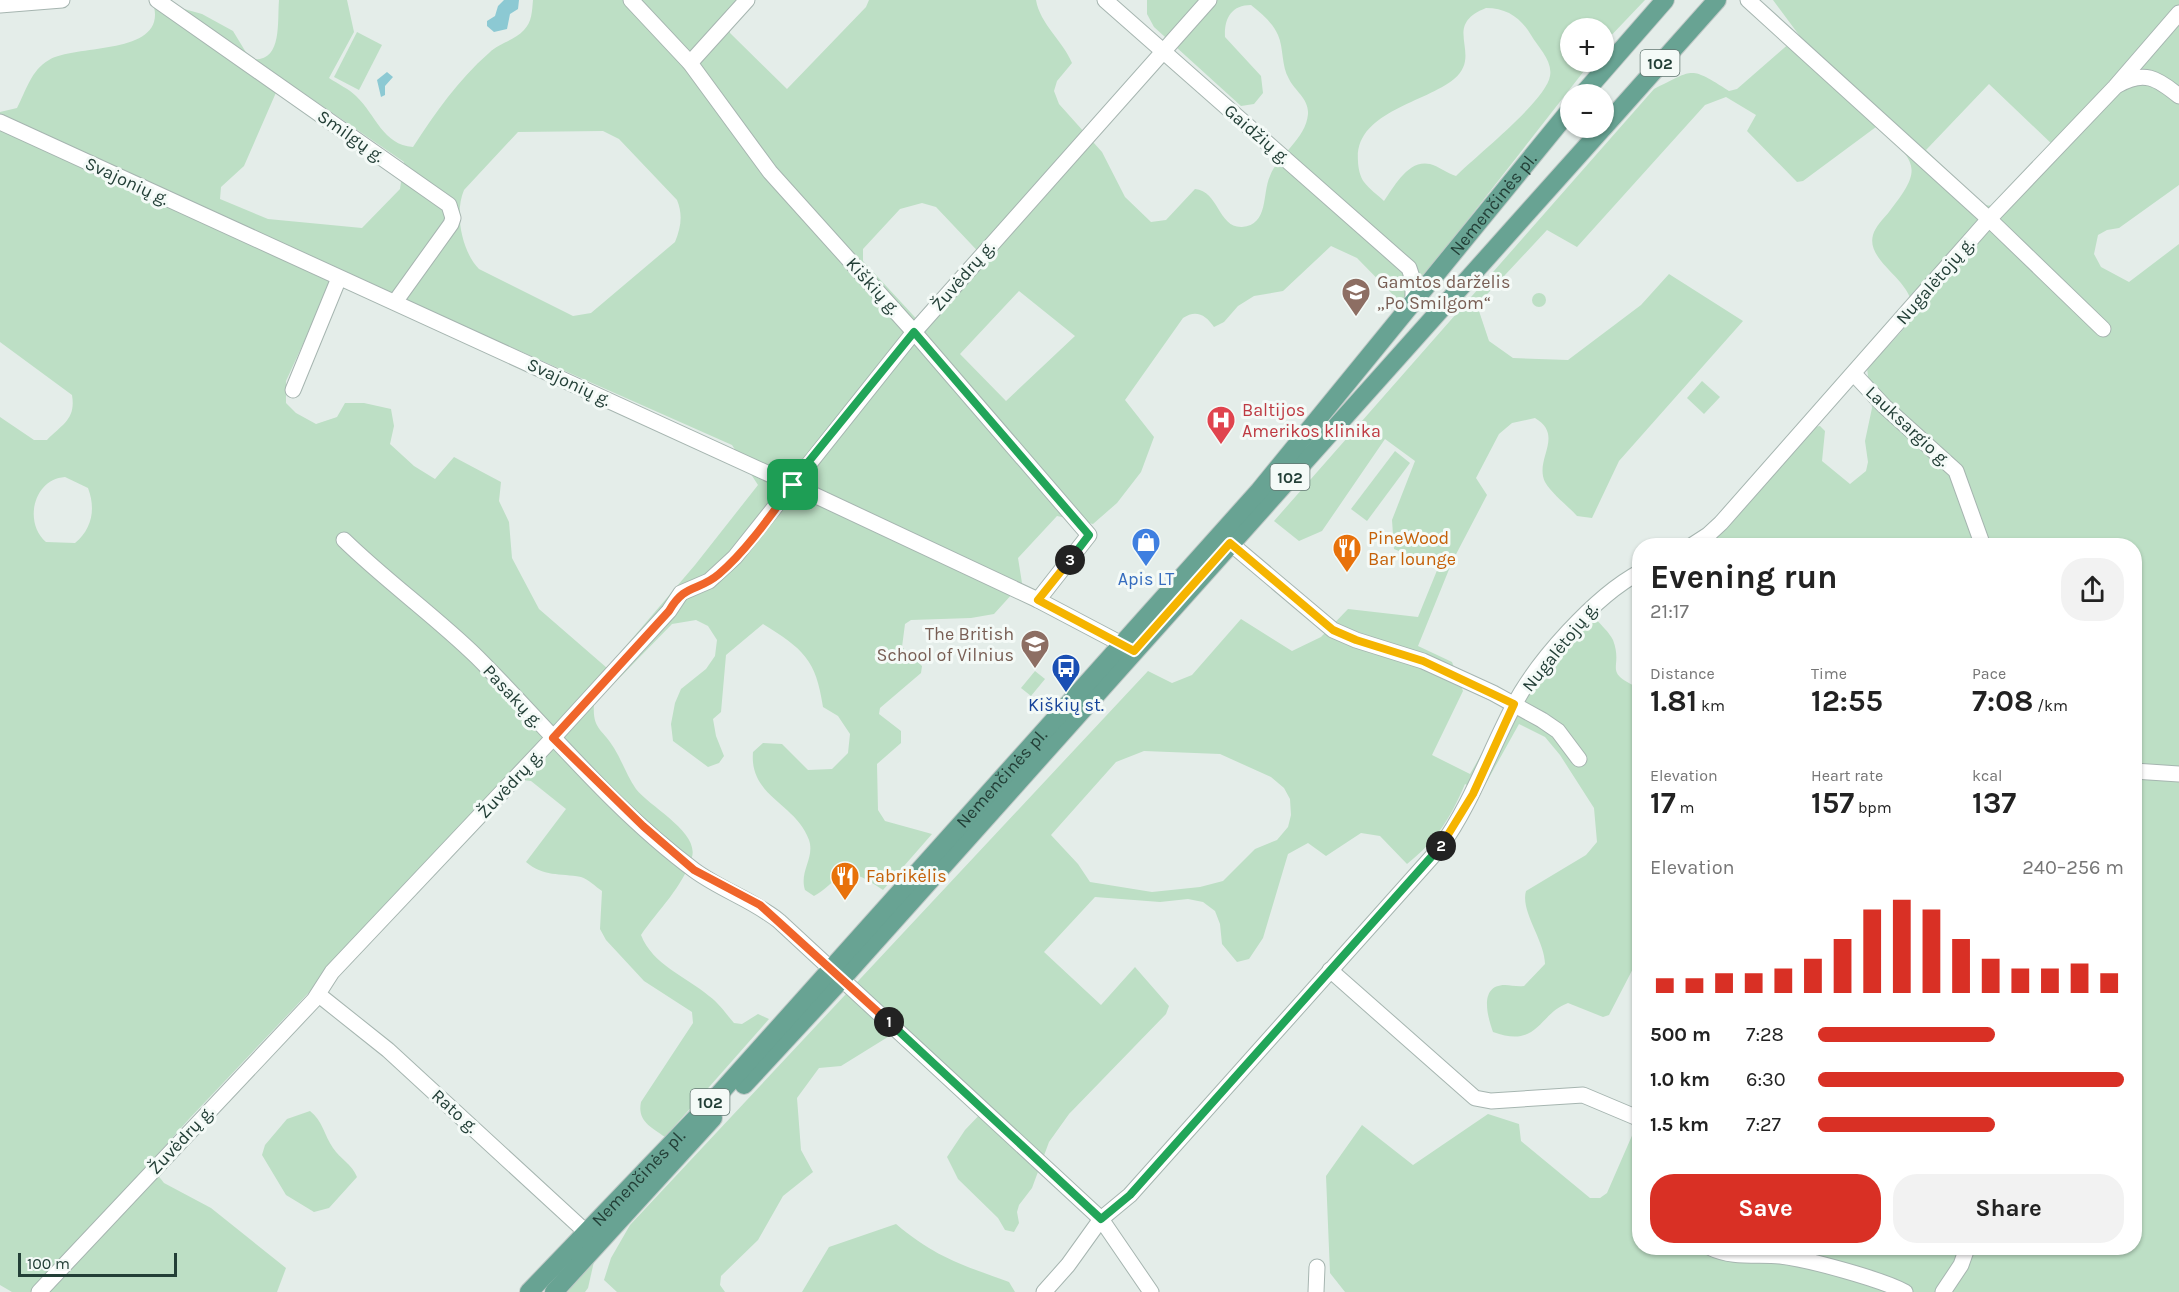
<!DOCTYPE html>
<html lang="en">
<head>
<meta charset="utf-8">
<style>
  :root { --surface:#fff; --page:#f2f2f2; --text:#222; --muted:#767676; --accent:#d93025 }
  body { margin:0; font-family:Karla,sans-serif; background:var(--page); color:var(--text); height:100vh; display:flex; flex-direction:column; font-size:22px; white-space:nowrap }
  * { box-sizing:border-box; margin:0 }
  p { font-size:20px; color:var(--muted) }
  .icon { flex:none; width:33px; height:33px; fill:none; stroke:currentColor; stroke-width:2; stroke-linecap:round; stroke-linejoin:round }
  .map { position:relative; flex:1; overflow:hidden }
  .side { position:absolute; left:1632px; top:538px; width:510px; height:717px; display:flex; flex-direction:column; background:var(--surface); border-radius:24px; box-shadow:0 2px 4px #0004 }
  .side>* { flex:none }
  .fabs { position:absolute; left:1560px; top:18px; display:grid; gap:12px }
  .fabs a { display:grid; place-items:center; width:54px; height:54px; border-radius:50%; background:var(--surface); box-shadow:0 2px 4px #0004; font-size:30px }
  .scale { position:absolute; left:18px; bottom:15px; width:159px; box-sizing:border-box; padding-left:6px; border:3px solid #233f37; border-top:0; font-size:16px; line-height:21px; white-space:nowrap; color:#233f37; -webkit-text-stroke:4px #f4faf7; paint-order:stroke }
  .pin { position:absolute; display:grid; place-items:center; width:51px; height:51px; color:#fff; margin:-26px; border-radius:12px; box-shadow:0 3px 9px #0006 }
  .km { position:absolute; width:30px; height:30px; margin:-15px; border-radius:50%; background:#222; color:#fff; font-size:16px; line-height:30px; text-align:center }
  .round { display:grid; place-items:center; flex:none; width:63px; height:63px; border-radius:24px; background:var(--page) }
  .summary { display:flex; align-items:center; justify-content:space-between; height:102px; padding:0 18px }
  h1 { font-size:33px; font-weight:700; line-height:45px }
  .stats { display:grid; grid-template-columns:repeat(3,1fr); gap:9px; height:102px; padding:6px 18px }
  .stats div { display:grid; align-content:center }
  .stats b { font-size:30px; font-weight:700 }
  .stats small { font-size:16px; font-weight:400 }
  .stats p { font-size:16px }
  .chart { height:168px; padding:12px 18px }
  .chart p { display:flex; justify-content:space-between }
  .chart svg { width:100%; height:108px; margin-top:6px; stroke:var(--accent); stroke-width:6 }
  .action { display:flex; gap:12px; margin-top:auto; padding:12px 18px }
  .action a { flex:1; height:69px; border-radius:24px; background:var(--accent); color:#fff; font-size:24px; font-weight:700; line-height:69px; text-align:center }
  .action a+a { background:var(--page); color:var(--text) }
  ul { padding:0 18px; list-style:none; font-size:20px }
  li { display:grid; grid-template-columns:96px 72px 1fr; align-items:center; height:45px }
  li i { height:15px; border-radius:8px; background:var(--accent) }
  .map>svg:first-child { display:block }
  .green { fill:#bddfc5; fill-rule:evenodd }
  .water { fill:#8cc9d3 }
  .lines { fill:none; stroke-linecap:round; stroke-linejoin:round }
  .minor-casing { stroke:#a6b5b0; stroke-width:17 }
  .major-casing { stroke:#c1c9c7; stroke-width:20 }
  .minor { stroke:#fff; stroke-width:15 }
  .major { stroke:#68a393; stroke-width:18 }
  .split-1-casing { stroke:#fff; stroke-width:12 }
  .split-2-casing { stroke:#fff; stroke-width:12 }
  .split-3-casing { stroke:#fff; stroke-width:12 }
  .split-4-casing { stroke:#fff; stroke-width:12 }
  .split-1 { stroke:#f0652b; stroke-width:8 }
  .split-2 { stroke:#22a559; stroke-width:8 }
  .split-3 { stroke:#f5b400; stroke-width:8 }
  .split-4 { stroke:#22a559; stroke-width:8 }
  .labels { text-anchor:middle; stroke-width:6; stroke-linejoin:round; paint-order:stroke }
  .shield { fill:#f4faf7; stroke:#627771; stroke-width:1.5 }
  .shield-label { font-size:16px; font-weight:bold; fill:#233f37 }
  .street-label { font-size:18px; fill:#233f37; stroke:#f4faf7 }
  .education-label { font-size:18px; fill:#785e54; stroke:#f4faf7; text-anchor:start }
  .health-label { font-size:18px; fill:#be3a42; stroke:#f4faf7; text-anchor:start }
  .food-label { font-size:18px; fill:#c56008; stroke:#f4faf7; text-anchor:start }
  .shop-label { font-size:18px; fill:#366cbe; stroke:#f4faf7 }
  .transit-label { font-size:18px; fill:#164399; stroke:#f4faf7 }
</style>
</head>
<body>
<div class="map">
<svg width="2179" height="1292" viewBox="0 0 2179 1292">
  <rect width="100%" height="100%" fill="#e4ede9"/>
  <!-- green -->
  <g class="green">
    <path d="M152,0L202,14L233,31L250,59C283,64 277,23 279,0H347L354,32L329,78C338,84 349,89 356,96C376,115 383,145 413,147C436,112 458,80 489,53C499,43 514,41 524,30C532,22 532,11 533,0H739L727,12L730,33L787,89L866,7L869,0H1036C1040,24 1063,41 1072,63L1057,81L1054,91L1059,104L1102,152L1125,197L1151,222L1166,220L1195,189C1219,191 1218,228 1242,227C1269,225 1262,193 1270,176C1278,155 1306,139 1308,114C1309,99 1295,91 1289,79C1281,65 1284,49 1278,35C1272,22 1262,14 1251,5C1231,5 1224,19 1225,37L1261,76L1263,93L1254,104L1241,106L1154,27L1147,14V0H1645L1604,43V28H1570V62H1591L1402,304L1357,258L1331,246L1283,291L1254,296L1238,306L1224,322L1214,327C1206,315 1196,309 1183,318L1125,400L1154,437L1141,472L1117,503L1093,524L1057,516L1018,558L1022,583L994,614L971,618L911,620L905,624L902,647L922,666L921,673L880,708L879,714L901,731V743L877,764L878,810L885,821L932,834L883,890C870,882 854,868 838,878C829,884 825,890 814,896L805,890C799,871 815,858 809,840C796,803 749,797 753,752L763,743L782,744L808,770L832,769L848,753L850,734L838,716L823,707C816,659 803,649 763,624L726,655L721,712L713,719L716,736L724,756L719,763L708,767L673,741L671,724L675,703L681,689L706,669L715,656L717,640L708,626L696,620L672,624L594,704C592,730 603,729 614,748C622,761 627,776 636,789C650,807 699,832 692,857C683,887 658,910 641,935C653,965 685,976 709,996C719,1003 726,1014 734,1023L742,1024L758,1014L769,1019L665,1137C651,1127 637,1121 641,1102L693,1023L692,1012L644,981L606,940L600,929L602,891C596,887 588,879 581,877C560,873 543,877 526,862L566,809L531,781L511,779L189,1119L149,1164L164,1183L211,1208L286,1268L277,1292H12L0,1285V417L34,440H47C63,424 76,419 72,395L0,342V112L17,108C26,91 31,70 49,60C78,43 173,57 152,0ZM1486,8C1507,8 1521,18 1531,35C1538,47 1553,61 1550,76C1546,101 1476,156 1456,176C1447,173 1438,166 1430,164C1408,159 1394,187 1384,201C1378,195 1369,189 1364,182C1360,177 1358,167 1358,161C1354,112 1425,103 1454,79C1484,54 1440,26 1486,8ZM289,83L404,162L400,189L362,228L268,219L220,199L221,187L244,166L278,88ZM603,131L619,139L677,200C683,215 681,227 675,242L591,313L573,316L479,269C462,252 454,213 464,190L518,132ZM922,203L936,207L988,262L924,327L863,261V249L900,209ZM337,270L732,445L758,485L695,565L607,668L539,609L512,558L509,522L499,501L501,482L454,457L435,479L414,466L390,444L394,426L391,409L364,403H345L337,417L316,424L296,413L286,403V381ZM1019,291L1075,336L1006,401L960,354ZM65,477L88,488C96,509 92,529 75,543L46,542C23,522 34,479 65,477Z"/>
    <path d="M1773,0H2179V185L2119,228L2107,230L2098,235L2094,254L2101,267L2129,282L2179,244V1292H1345L1330,1273L1326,1176L1362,1125L1413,1165L1488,1114L1519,1124L1521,1141L1590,1198H1600L1607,1193L1634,1131L1639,1129L1640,1248H2134V546H1700L1814,427L1820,426L1825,431L1822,461L1850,484L1866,471L1868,462L1865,441L1872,408L1867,368C1879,354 1894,341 1905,327C1934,287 1864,267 1873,235C1875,227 1884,218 1889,212C1925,166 1915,165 1880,124L1803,181L1797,182L1747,131L1756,115L1726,97L1705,105L1577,247L1547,230L1477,305L1489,341L1513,358L1568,360L1641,305L1669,274L1743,321L1619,461L1592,518L1577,516C1568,506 1552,494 1545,482C1534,459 1565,436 1535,418L1512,423L1499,434L1476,478L1487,495L1452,562L1418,646L1452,662L1463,691L1432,755L1470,774L1508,708L1549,647L1595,618C1601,625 1609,632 1613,640C1624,669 1601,671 1639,688V957L1609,1015L1603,1017L1568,1003C1538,1014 1539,1049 1493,1032C1488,1018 1478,985 1505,985C1511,985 1517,987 1524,986L1545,964C1545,941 1520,911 1526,891L1586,855L1597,842L1594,808L1560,755L1545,737L1519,724L1481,792L1465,784C1450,819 1437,840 1407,864L1380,836L1361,833L1326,856L1308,843L1288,854L1263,938L1249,959L1237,962L1222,944L1220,924L1215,911L1203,902L1188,899L1160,902L1095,897L1044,952L1101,1005L1135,967L1169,1006L1166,1014L1069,1114L1049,1142L1032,1188L1019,1205L1017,1212L1019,1223L1014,1232L1005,1230L998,1218L958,1179L947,1157L965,1130L985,1109L904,1027L841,1066L819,1068L797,1098L801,1150L813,1172L783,1196L758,1240L721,1276L720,1285L725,1292H617L604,1280L611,1258L630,1225L1148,671L1172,683L1192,675L1241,619L1292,651L1321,637L1348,609L1418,617L1438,568L1394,549L1392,520L1415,461L1385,439L1322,531L1299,541L1274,521L1654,89C1695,69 1689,66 1729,91L1737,89L1799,35ZM1989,84L2054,146L1994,206L1984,205L1926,150ZM1144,751L1220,754L1271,777L1284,788L1290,799L1291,815L1288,827L1277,840L1255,849L1223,881L1200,887L1152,892L1090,882L1078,864L1051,835L1116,762Z"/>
    <path d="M357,32L382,45L359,90L334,77Z"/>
    <circle cx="1539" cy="300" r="7"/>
    <path d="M1702,381L1720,397L1704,414L1687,398Z"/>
    <path d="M1395,451L1410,463L1367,521L1351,509Z"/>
    <path d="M1035,671L1045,679L1031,696L1021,688Z"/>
    <path d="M310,1111C323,1121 324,1135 333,1148C340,1159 352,1164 357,1177L329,1208L314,1212L286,1195L262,1155L265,1145L287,1119Z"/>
    <path d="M896,1224C935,1257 962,1265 1009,1282L1015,1292H802L829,1247Z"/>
    <path d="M595,1257L588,1288L585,1292H560Z"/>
  </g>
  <!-- water -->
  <g class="water">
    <path d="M504,0H519L518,9L510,14L507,29L494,32L487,26V21L495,16L498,6Z"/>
    <path d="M387,72L393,77L385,86V95L381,97L377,80Z"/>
  </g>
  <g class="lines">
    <!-- minor casing -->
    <g class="minor-casing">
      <g id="minor">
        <path d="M157,0L449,205L453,218L451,224L395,302"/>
        <path d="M631,0L690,63L770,172L914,332L1089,535L1038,600"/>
        <path d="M1105,0L1409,268L1413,280V302"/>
        <path d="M1748,0L1989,219L2103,329"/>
        <path d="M0,5L62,0"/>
        <path d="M690,63L747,0"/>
        <path d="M2118,85C2144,70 2157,78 2179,96"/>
        <path d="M0,122L793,485L1038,600L1131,649"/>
        <path d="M1854,374L1884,406L1956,471L1983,546"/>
        <path d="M293,390L339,278"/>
        <path d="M344,540C386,581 435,616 477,657C548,728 613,810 694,870C721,890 753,900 779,921L1101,1219L1151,1292"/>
        <path d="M1230,543L1333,630L1356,640L1423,661L1493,693L1542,720L1558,731L1579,759"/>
        <path d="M1691,546L1708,535L1721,523L1989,219L2115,87L2179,13"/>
        <path d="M2134,771L2179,774"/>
        <path d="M1330,970L1475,1098L1491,1101L1583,1095L1640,1119"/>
        <path d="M319,995L388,1050L587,1233"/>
        <path d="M1711,1248C1731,1258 1758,1254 1780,1256C1807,1259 1881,1279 1905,1292"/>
        <path d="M39,1292L314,1000L332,972L553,738L669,611L681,593L709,581L735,557L914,332L1209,0"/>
        <path d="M1044,1292L1068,1265L1101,1219L1130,1195L1439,849C1471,805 1488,755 1513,707C1536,662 1595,596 1640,572"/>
        <path d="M1316,1292L1317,1267"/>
        <path d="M1943,1292L1961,1265L1967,1248"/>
      </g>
    </g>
    <!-- major casing -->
    <g class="major-casing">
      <g id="major">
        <path d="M1583,94L1665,0"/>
        <path d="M1604,127L1717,0"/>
        <path d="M744,1085L842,979L1603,128"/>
        <path id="s1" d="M529,1292L720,1093L1259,491L1570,110"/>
        <path d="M554,1292L713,1118"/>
      </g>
    </g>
    <!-- minor -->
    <use href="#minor" class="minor"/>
    <!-- major -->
    <use href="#major" class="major"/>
  </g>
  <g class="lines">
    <!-- split-1 casing -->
    <g class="split-1-casing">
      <path id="split-1" d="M793,485C771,515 747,550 719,574C698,592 685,583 669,611L553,738L643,826L694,870L760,905L889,1022"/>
    </g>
    <!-- split-2 casing -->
    <g class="split-2-casing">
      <path id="split-2" d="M889,1022L1101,1219L1130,1195L1441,846"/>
    </g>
    <!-- split-3 casing -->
    <g class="split-3-casing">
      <path id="split-3" d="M1070,560L1038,600L1134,651L1230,543L1333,630L1356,640L1423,661L1514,704L1473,794L1441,846"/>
    </g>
    <!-- split-4 casing -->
    <g class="split-4-casing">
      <path id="split-4" d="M793,485L801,471L914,332L1089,535L1070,560"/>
    </g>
    <!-- split-1 -->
    <use href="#split-1" class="split-1"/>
    <!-- split-2 -->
    <use href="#split-2" class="split-2"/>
    <!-- split-3 -->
    <use href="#split-3" class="split-3"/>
    <!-- split-4 -->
    <use href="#split-4" class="split-4"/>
  </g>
  <!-- icons -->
  <defs>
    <g id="school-pin" transform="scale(1.5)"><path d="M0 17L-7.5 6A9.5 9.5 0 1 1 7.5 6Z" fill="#8d6e63" stroke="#f4faf7"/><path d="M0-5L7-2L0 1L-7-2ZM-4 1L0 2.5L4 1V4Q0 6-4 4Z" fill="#fff"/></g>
    <g id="hospital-pin" transform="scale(1.5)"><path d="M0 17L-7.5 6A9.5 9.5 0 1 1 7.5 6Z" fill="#e0444e" stroke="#f4faf7"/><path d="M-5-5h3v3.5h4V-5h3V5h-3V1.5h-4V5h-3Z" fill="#fff"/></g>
    <g id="shop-pin" transform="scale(1.5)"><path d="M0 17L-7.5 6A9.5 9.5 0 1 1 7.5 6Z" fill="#3f7fe0" stroke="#f4faf7"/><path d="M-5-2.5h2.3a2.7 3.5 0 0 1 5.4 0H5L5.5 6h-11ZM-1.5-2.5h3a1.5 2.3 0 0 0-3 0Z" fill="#fff"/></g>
    <g id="restaurant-pin" transform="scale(1.5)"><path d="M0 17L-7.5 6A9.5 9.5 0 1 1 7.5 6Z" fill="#e8710a" stroke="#f4faf7"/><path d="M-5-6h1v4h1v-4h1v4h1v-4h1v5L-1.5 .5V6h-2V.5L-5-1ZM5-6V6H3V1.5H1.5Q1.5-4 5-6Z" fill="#fff"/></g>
    <g id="bus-pin" transform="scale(1.5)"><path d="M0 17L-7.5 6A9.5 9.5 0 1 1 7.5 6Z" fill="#1a4fb4" stroke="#f4faf7"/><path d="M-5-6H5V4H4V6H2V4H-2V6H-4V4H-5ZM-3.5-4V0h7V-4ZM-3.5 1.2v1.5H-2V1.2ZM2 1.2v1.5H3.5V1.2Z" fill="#fff"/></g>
  </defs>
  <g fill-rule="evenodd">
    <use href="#school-pin" x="1356" y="292"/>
    <use href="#hospital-pin" x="1221" y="420"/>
    <use href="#shop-pin" x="1146" y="542"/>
    <use href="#restaurant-pin" x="1347" y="548"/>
    <use href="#school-pin" x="1035" y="644"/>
    <use href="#bus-pin" x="1066" y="668"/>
    <use href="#restaurant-pin" x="845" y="876"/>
  </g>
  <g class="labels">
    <!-- shield labels -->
    <g class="shield">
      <rect x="1640.5" y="50" width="39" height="26" rx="4.5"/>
      <rect x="1270.5" y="464" width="39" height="26" rx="4.5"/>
      <rect x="690.5" y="1089" width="39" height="26" rx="4.5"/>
    </g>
    <g class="shield-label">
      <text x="1660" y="69">102</text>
      <text x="1290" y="483">102</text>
      <text x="710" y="1108">102</text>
    </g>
    <!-- street labels -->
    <g class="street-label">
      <text transform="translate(1257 134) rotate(41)" y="6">Gaidžių g.</text>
      <text transform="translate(351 136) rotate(35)" y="6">Smilgų g.</text>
      <text transform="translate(127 181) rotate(25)" y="6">Svajonių g.</text>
      <text dy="6" stroke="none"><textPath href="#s1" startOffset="1454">Nemenčinės pl.</textPath></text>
      <text transform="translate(963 276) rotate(-49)" y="6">Žuvėdrų g.</text>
      <text transform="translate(1935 281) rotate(-49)" y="6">Nugalėtojų g.</text>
      <text transform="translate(873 286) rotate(48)" y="6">Kiškių g.</text>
      <text transform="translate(569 382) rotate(25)" y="6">Svajonių g.</text>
      <text transform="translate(1908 426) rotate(43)" y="6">Lauksargio g.</text>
      <text transform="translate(1560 647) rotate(-51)" y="6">Nugalėtojų g.</text>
      <text transform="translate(513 696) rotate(47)" y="6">Pasakų g.</text>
      <text dy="6" stroke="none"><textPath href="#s1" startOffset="698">Nemenčinės pl.</textPath></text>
      <text transform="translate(510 784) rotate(-47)" y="6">Žuvėdrų g.</text>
      <text transform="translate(455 1111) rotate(42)" y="6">Rato g.</text>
      <text transform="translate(181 1140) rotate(-47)" y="6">Žuvėdrų g.</text>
      <text dy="6" stroke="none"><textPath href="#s1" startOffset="158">Nemenčinės pl.</textPath></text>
    </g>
    <!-- education labels -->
    <g class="education-label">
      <text x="1377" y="288">Gamtos darželis<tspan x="1377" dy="21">„Po Smilgom“</tspan></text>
      <text x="1014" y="640" text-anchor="end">The British<tspan x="1014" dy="21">School of Vilnius</tspan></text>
    </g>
    <!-- health labels -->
    <g class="health-label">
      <text x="1242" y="416">Baltijos<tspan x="1242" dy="21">Amerikos klinika</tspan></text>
    </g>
    <!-- food labels -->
    <g class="food-label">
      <text x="1368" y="544">PineWood<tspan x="1368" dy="21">Bar lounge</tspan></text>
      <text x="866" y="882">Fabrikėlis</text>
    </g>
    <!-- shop labels -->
    <g class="shop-label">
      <text x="1146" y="585">Apis LT</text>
    </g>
    <!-- transit labels -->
    <g class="transit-label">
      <text x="1066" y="711">Kiškių st.</text>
    </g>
  </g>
</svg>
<div class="fabs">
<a>+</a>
<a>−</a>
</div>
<div class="scale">100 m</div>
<div class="pin" style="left:793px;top:485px;background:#1e9e55"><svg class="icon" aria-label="arrive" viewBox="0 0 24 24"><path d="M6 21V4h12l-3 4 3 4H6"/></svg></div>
<b class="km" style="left:889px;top:1022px">1</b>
<b class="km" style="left:1441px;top:846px">2</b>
<b class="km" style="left:1070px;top:560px">3</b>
<section class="side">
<div class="summary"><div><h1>Evening run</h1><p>21:17</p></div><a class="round"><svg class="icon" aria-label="share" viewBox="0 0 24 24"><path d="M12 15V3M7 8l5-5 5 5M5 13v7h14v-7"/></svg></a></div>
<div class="stats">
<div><p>Distance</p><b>1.81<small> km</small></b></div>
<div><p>Time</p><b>12:55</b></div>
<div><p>Pace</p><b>7:08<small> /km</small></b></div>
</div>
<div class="stats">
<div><p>Elevation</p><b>17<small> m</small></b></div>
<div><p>Heart rate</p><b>157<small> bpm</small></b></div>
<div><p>kcal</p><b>137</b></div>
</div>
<div class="chart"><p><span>Elevation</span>240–256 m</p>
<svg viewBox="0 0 160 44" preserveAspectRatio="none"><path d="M5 44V38M15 44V38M25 44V36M35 44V36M45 44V34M55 44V30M65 44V22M75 44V10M85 44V6M95 44V10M105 44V22M115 44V30M125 44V34M135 44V34M145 44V32M155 44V36"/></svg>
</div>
<ul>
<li><b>500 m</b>7:28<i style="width:58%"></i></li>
<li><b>1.0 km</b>6:30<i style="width:100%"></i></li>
<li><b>1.5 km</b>7:27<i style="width:58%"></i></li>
</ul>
<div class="action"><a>Save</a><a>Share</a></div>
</section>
</div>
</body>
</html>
